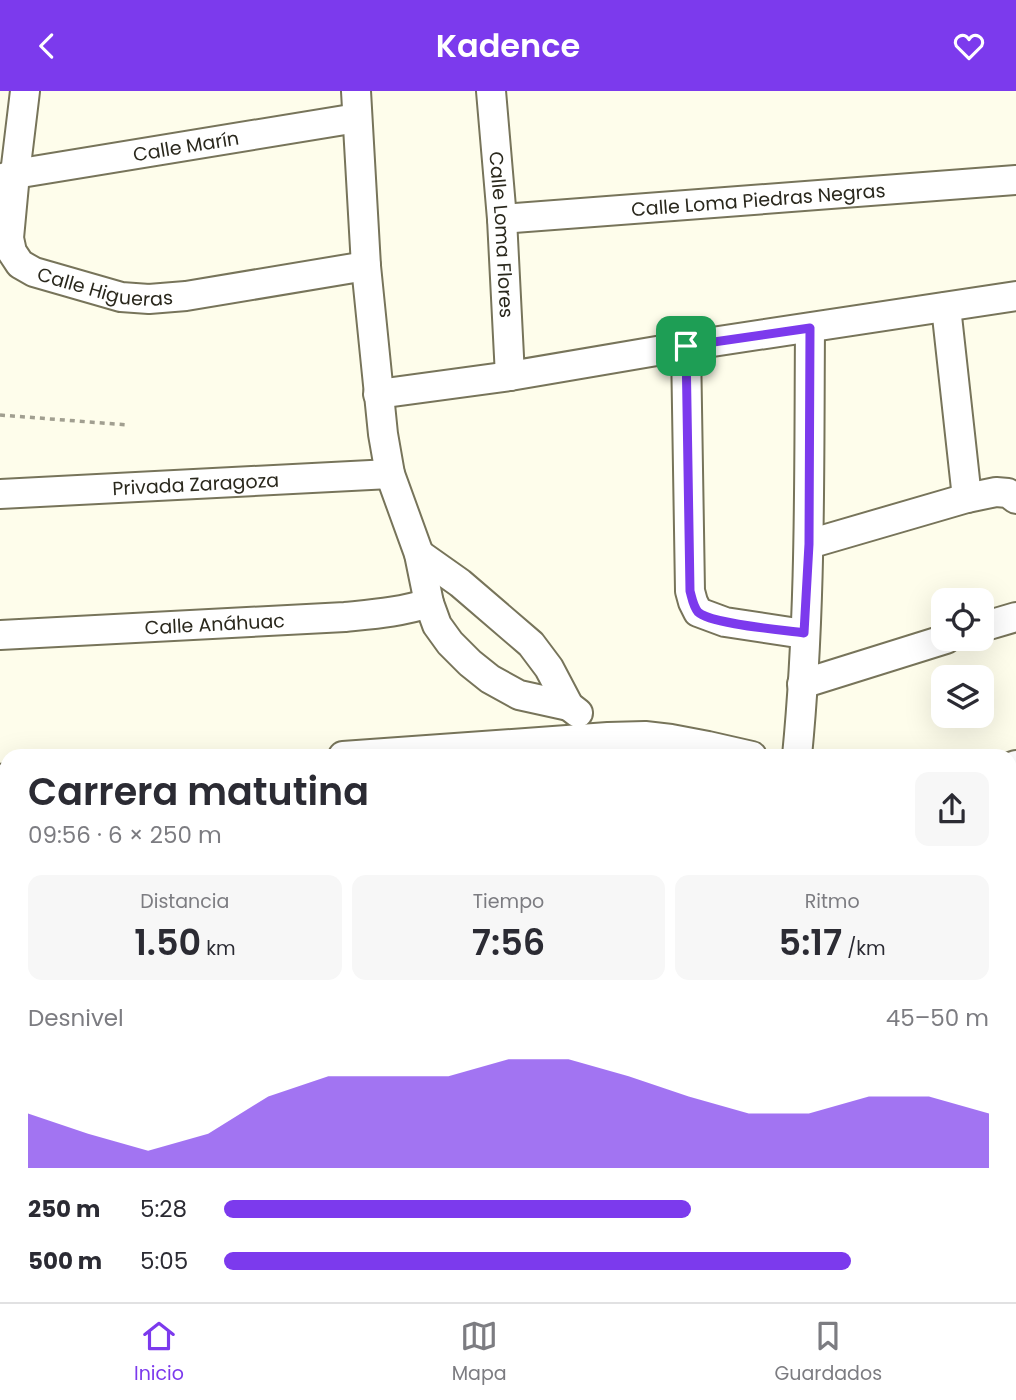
<!DOCTYPE html>
<html lang="es">
<head>
<meta charset="utf-8">
<style>
  :root { --surface:#fff; --page:#f7f7f7; --text:#2b2b33; --muted:#7c7c81; --line:#e1e1e2; --accent:#7c3aed }
  body { margin:0; font-family:Poppins,sans-serif; background:var(--page); color:var(--text); height:100vh; display:flex; flex-direction:column; font-size:26px; white-space:nowrap }
  * { box-sizing:border-box; margin:0 }
  p { font-size:23px; color:var(--muted) }
  .icon { flex:none; width:38px; height:38px; fill:none; stroke:currentColor; stroke-width:2; stroke-linecap:round; stroke-linejoin:round }
  .map { position:relative; flex:1; overflow:hidden }
  .sheet { position:absolute; left:0px; top:658px; width:1017px; height:553px; display:flex; flex-direction:column; background:var(--surface); border-radius:21px 21px 0 0; box-shadow:0 7px 28px #0002 }
  .sheet>* { flex:none }
  .fabs { position:absolute; left:931px; top:497px; display:grid; gap:14px }
  .fabs a { display:grid; place-items:center; width:63px; height:63px; border-radius:14px; background:var(--surface); box-shadow:0 7px 28px #0002; font-size:35px }
  .pin { position:absolute; display:grid; place-items:center; width:60px; height:60px; color:#fff; margin:-30px; border-radius:14px; box-shadow:0 4px 10px #0006 }
  .round { display:grid; place-items:center; flex:none; width:74px; height:74px; border-radius:14px; background:var(--page) }
  .headline { display:flex; align-items:center; justify-content:space-between; height:119px; padding:0 28px }
  h1 { font-size:38px; font-weight:600; line-height:52px }
  .figures { display:grid; grid-template-columns:repeat(3,1fr); gap:10px; height:119px; padding:7px 28px }
  .figures div { display:grid; align-content:center; border-radius:14px; background:var(--page); text-align:center }
  .figures b { font-size:35px; font-weight:600 }
  .figures small { font-size:19px; font-weight:400 }
  .figures p { font-size:19px }
  .chart { height:196px; padding:14px 28px }
  .chart p { display:flex; justify-content:space-between }
  .chart svg { width:100%; height:126px; margin-top:7px; fill:var(--accent); opacity:.7 }
  ul { padding:0 28px; list-style:none; font-size:23px }
  li { display:grid; grid-template-columns:112px 84px 1fr; align-items:center; height:52px }
  li i { height:18px; border-radius:9px; background:var(--accent) }
  header { display:flex; justify-content:space-between; align-items:center; height:91px; padding:0 28px; background:var(--accent); color:#fff; font-size:32px; font-weight:600 }
  .tabs { display:flex; justify-content:space-around; align-items:center; height:98px; border-top:2px solid var(--line); background:var(--surface); font-size:19px; color:var(--muted) }
  .tabs a { display:grid; justify-items:center; gap:4px }
  .tabs .on { color:var(--accent) }
  .map>svg:first-child { display:block }
  .lines { fill:none; stroke-linecap:round; stroke-linejoin:round }
  .minor-casing { stroke:#77745a; stroke-width:32 }
  .path { stroke:#a19f90; stroke-width:3.5; stroke-dasharray:5 5; stroke-linecap:butt }
  .minor { stroke:#fff; stroke-width:28 }
  .route-casing { stroke:#fff; stroke-width:14 }
  .route { stroke:#7c3aed; stroke-width:9 }
  .labels { text-anchor:middle; stroke-width:7; stroke-linejoin:round; paint-order:stroke }
  .street-label { font-size:19px; fill:#2a281d; stroke:#fefdeb }
</style>
</head>
<body>
<header><svg class="icon" aria-label="back" viewBox="0 0 24 24"><path d="M15 5l-7 7 7 7"/></svg>Kadence<svg class="icon" aria-label="heart" viewBox="0 0 24 24"><path d="M12 20l-8-8c-3-5 5-10 8-4 3-6 11-1 8 4z"/></svg></header>
<div class="map">
<svg width="1016" height="1211" viewBox="0 0 1016 1211">
  <rect width="100%" height="100%" fill="#fefdeb"/>
  <g class="lines">
    <!-- minor casing -->
    <g class="minor-casing">
      <g id="minor">
        <path id="s1" d="M25,0L15,83L9,147L12,161L20,173L34,181L121,206L149,208L186,205L366,175"/>
        <path d="M356,0L366,175L383,343L390,383L419,463L429,512L437,534L450,552L470,572L490,588L519,604L569,615"/>
        <path id="s2" d="M491,0L502,128L510,285"/>
        <path id="s3" d="M0,88L15,83L357,27"/>
        <path id="s4" d="M502,128L1016,89"/>
        <path d="M946,216L967,407"/>
        <path d="M686,255L690,500L693,511L698,521L725,531L804,543"/>
        <path d="M378,303L510,285L686,255L1016,205"/>
        <path id="s5" d="M0,403L390,383"/>
        <path d="M809,453L967,407L996,401L1008,402L1016,408"/>
        <path d="M419,463L460,492L531,553L549,577L569,615L578,622"/>
        <path d="M982,536L1016,526"/>
        <path id="s6" d="M0,544L345,526C374,523 401,521 429,512"/>
        <path d="M802,593L946,548"/>
        <path d="M343,665L608,646L645,645L671,648L708,655L752,665"/>
        <path d="M797,665C811,523 809,379 810,237"/>
        <path d="M1010,676L1016,674"/>
        <path d="M0,688L7,687"/>
        <path d="M1010,772L1016,775"/>
        <path d="M0,835H7"/>
        <path d="M0,980H7"/>
        <path d="M1010,1062L1016,1049"/>
        <path d="M0,1140H7"/>
        <path d="M649,1204L661,1211"/>
        <path d="M939,1206L953,1211"/>
        <path d="M267,1211L270,1204"/>
        <path d="M427,1211L430,1204"/>
        <path d="M604,1211L607,1204"/>
        <path d="M766,1211L770,1204"/>
      </g>
    </g>
    <!-- path -->
    <path class="path" d="M0,324L128,334"/>
    <!-- minor -->
    <use href="#minor" class="minor"/>
  </g>
  <g class="lines">
    <!-- route casing -->
    <g class="route-casing">
      <path id="route" d="M810,237L809,453L804,542C784,539 710,533 698,521C693,515 692,507 690,500L686,255Z"/>
    </g>
    <!-- route -->
    <use href="#route" class="route"/>
  </g>
  <g class="labels">
    <!-- street labels -->
    <g class="street-label">
      <text dy="7" stroke="none"><textPath href="#s3" startOffset="189">Calle Marín</textPath></text>
      <text dy="7" stroke="none"><textPath href="#s4" startOffset="257">Calle Loma Piedras Negras</textPath></text>
      <text dy="7" stroke="none"><textPath href="#s2" startOffset="144">Calle Loma Flores</textPath></text>
      <text dy="7" stroke="none"><textPath href="#s1" startOffset="266">Calle Higueras</textPath></text>
      <text dy="7" stroke="none"><textPath href="#s5" startOffset="196">Privada Zaragoza</textPath></text>
      <text dy="7" stroke="none"><textPath href="#s6" startOffset="215">Calle Anáhuac</textPath></text>
    </g>
  </g>
</svg>
<div class="fabs">
<a><svg class="icon" aria-label="locate" viewBox="0 0 24 24"><circle cx="12" cy="12" r="6"/><path d="M12 2v4M12 18v4M2 12h4M18 12h4"/></svg></a>
<a><svg class="icon" aria-label="layers" viewBox="0 0 24 24"><path d="M12 4l9 5-9 5-9-5zM3 14l9 5 9-5"/></svg></a>
</div>
<div class="pin" style="left:686px;top:255px;background:#1e9e55"><svg class="icon" aria-label="arrive" viewBox="0 0 24 24"><path d="M6 21V4h12l-3 4 3 4H6"/></svg></div>
<section class="sheet">
<div class="headline"><div><h1>Carrera matutina</h1><p>09:56 · 6 × 250 m</p></div><a class="round"><svg class="icon" aria-label="share" viewBox="0 0 24 24"><path d="M12 15V3M7 8l5-5 5 5M5 13v7h14v-7"/></svg></a></div>
<div class="figures">
<div><p>Distancia</p><b>1.50<small> km</small></b></div>
<div><p>Tiempo</p><b>7:56</b></div>
<div><p>Ritmo</p><b>5:17<small> /km</small></b></div>
</div>
<div class="chart"><p><span>Desnivel</span>45–50 m</p>
<svg viewBox="0 0 160 44" preserveAspectRatio="none"><path d="M0 44V25L10 32L20 38L30 32L40 19L50 12L60 12L70 12L80 6L90 6L100 12L110 19L120 25L130 25L140 19L150 19L160 25V44z"/></svg>
</div>
<ul>
<li><b>250 m</b>5:28<i style="width:61%"></i></li>
<li><b>500 m</b>5:05<i style="width:82%"></i></li>
</ul>
</section>
</div>
<nav class="tabs">
<a class="on"><svg class="icon" aria-label="home" viewBox="0 0 24 24"><path d="M3 11l9-7 9 7M6 9v11h12V9"/></svg>Inicio</a>
<a><svg class="icon" aria-label="map" viewBox="0 0 24 24"><path d="M3 6l6-2 6 2 6-2v14l-6 2-6-2-6 2zM9 4v14M15 6v14"/></svg>Mapa</a>
<a><svg class="icon" aria-label="saved" viewBox="0 0 24 24"><path d="M7 4h10v16l-5-4-5 4z"/></svg>Guardados</a>
</nav>
</body>
</html>
